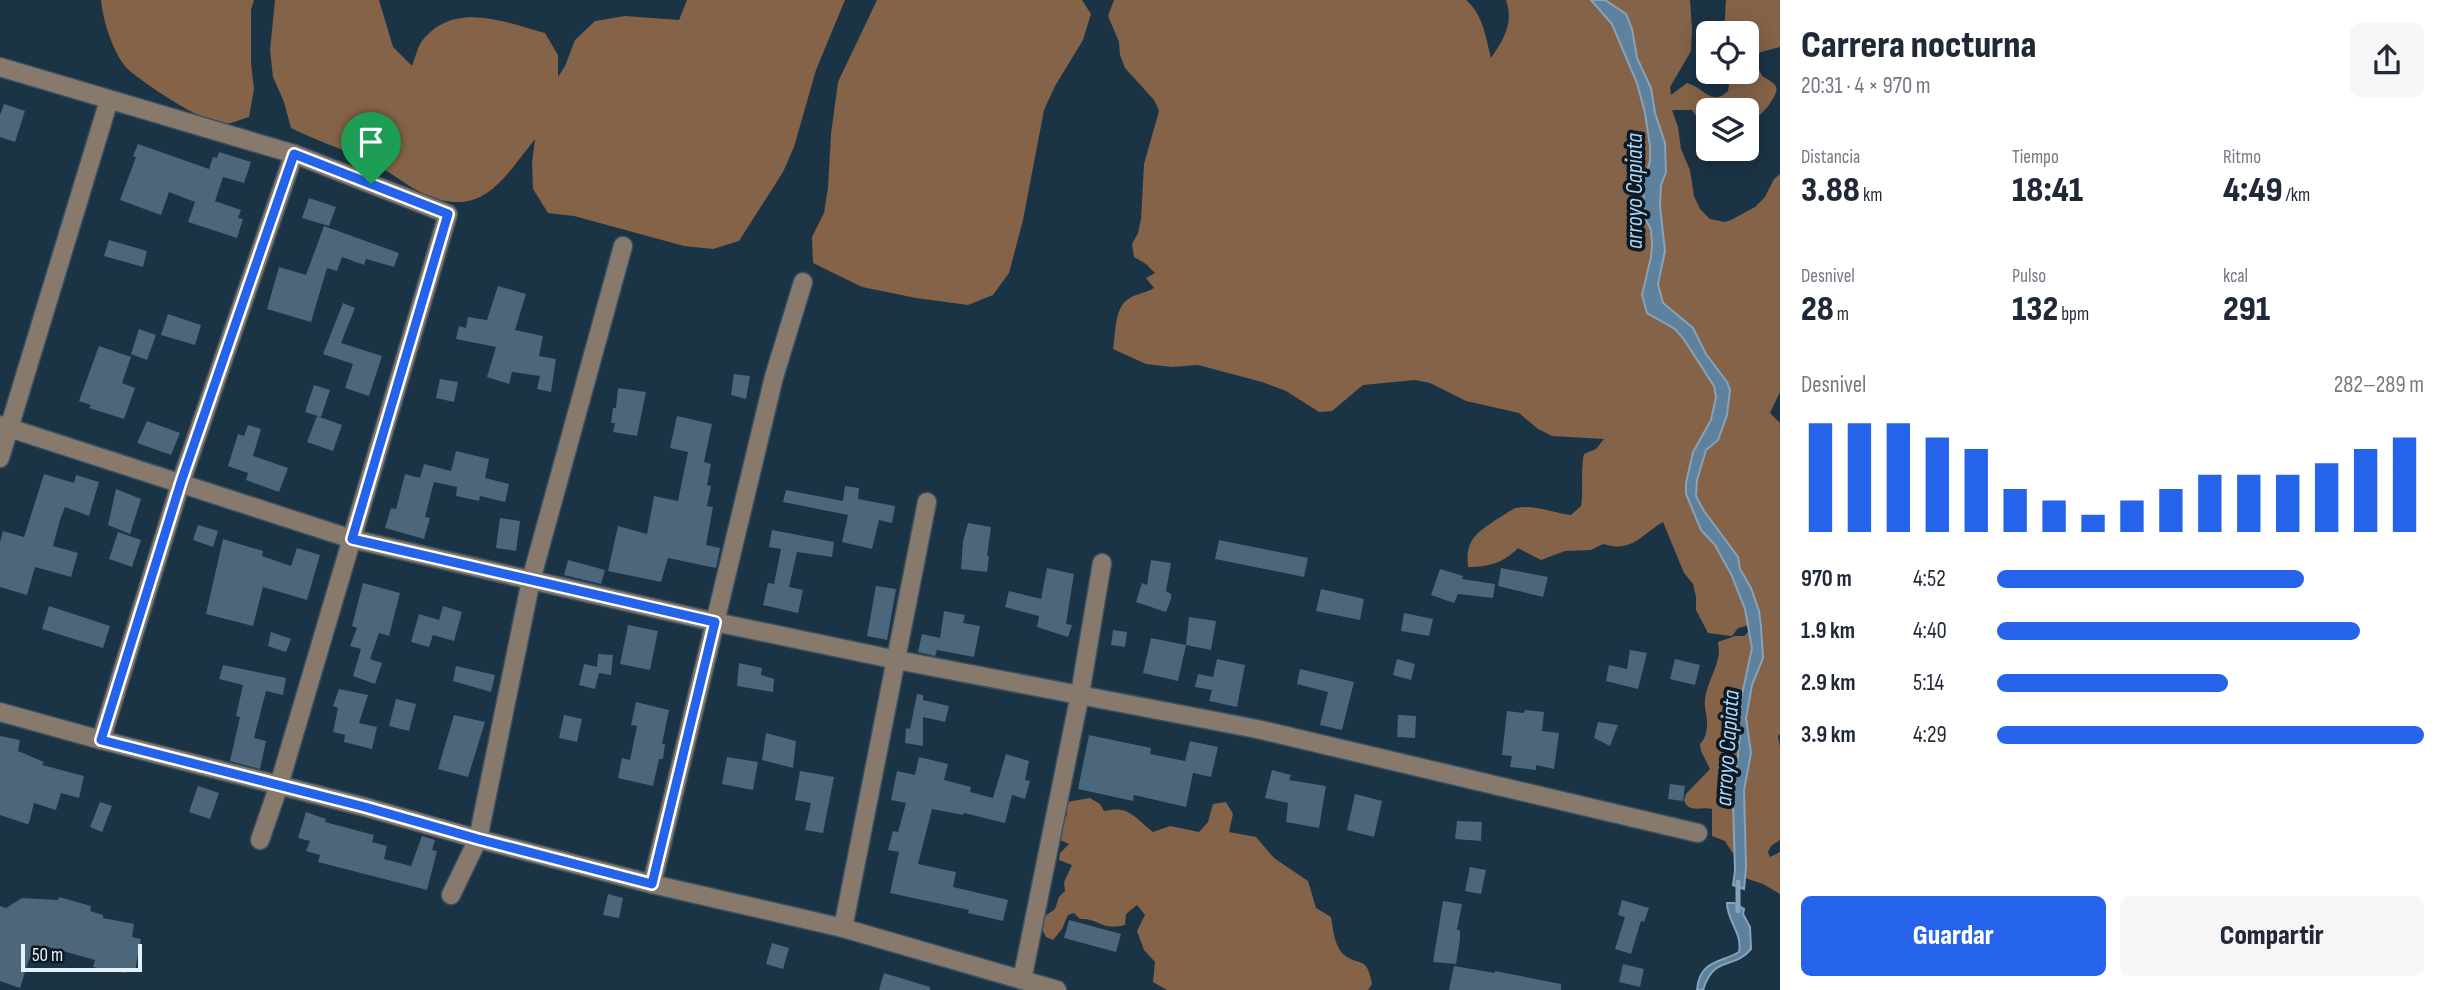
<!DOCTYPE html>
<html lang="es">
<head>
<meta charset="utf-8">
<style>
  :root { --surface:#fff; --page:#f6f6f7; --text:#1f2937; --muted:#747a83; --accent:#2563eb }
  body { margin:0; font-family:"Sofia Sans Condensed",sans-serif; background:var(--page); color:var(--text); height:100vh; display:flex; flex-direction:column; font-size:26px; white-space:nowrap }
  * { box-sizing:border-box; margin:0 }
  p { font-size:23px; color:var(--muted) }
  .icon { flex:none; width:38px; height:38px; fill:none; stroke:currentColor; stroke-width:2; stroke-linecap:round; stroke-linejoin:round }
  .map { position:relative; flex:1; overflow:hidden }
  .panel { display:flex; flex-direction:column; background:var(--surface); width:665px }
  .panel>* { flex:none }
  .fabs { position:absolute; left:1696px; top:21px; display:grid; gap:14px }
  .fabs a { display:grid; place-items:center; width:63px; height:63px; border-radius:10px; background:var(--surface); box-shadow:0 4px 18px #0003; font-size:35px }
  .scale { position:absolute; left:21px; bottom:18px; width:121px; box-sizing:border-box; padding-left:7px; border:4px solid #e2f1fd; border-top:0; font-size:19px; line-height:24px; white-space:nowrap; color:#e2f1fd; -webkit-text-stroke:5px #0f1922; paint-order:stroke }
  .pin { position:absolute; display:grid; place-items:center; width:60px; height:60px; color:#fff; margin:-72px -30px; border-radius:50% 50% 50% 0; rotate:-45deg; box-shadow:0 0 7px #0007 }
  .pin .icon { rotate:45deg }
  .round { display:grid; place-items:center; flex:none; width:74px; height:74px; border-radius:10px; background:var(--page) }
  .summary { display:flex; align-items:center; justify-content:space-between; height:119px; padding:0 21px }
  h1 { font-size:38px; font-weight:800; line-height:52px }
  .metrics { display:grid; grid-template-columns:repeat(3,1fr); gap:10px; height:119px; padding:7px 21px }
  .metrics div { display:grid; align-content:center }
  .metrics b { font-size:35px; font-weight:800 }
  .metrics small { font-size:19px; font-weight:400 }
  .metrics p { font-size:19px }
  .chart { height:196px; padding:14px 21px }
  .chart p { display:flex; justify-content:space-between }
  .chart svg { width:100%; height:126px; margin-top:7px; stroke:var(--accent); stroke-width:6 }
  .button { display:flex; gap:14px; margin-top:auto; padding:14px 21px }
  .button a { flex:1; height:80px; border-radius:10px; background:var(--accent); color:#fff; font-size:28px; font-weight:800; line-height:80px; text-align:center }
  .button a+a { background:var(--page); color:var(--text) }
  ul { padding:0 21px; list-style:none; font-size:23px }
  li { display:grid; grid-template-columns:112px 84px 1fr; align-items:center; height:52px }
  li i { height:18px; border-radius:9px; background:var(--accent) }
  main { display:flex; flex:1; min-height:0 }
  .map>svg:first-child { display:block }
  .forest { fill:#846348 }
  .water { fill:#5e819d; stroke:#86a3ba; stroke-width:2 }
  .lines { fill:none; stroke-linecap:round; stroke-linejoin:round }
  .stream { stroke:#86a3ba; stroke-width:5 }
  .building { fill:#4c667b }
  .minor-casing { stroke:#3a5162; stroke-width:21 }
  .minor { stroke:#88796d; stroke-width:18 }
  .route-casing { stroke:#fff; stroke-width:14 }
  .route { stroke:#2563eb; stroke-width:9 }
  .labels { text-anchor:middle; stroke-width:7; stroke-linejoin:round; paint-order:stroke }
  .water-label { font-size:24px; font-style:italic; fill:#aad8fe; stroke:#0f1922 }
</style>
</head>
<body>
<main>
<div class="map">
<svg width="1780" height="990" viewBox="0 0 1780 990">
  <rect width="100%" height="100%" fill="#1a3345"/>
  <!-- forest -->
  <g class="forest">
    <path d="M101,0H254L251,10V63L254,89L249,117C241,119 230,125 222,124C204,123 137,80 125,66C112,50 103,20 101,0Z"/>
    <path d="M275,0H379L393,47L412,66C415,59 417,48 422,41C454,0 504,22 545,33L558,55V77L565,66L575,40L595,21L625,16L679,20L687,0H845L816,70L794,147L783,172L739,241L713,249L684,246L574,216L548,213L533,189L532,163L535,139C503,179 482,221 422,193C406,185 392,173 376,165C349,151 319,142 291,128L284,102L273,77L270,50Z"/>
    <path d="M877,0H1082L1091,14L1083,40L1055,86L1044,110L1023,220L1009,273L993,295L968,305L916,298L862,287L813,263L812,237L824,213L828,187L831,134L838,82Z"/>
    <path d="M1114,0H1466C1483,14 1486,38 1491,58C1504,39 1514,23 1506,0H1690L1692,30L1691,51L1670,87L1671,95L1687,83C1704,87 1711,107 1728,91L1731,72H1746V33H1724L1726,0H1780V47L1761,52L1756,56V63L1762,76C1780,86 1780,88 1769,105C1762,114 1758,117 1747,121L1746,110H1708V120L1696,116L1692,110H1672L1678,127L1681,149L1690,170L1694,196L1700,209L1710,219L1725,222L1731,220L1755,207L1765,197L1774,179L1780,174V392L1770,413L1780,423V734L1778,736L1780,747V840L1771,846L1768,852L1770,857L1780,852V894L1763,884L1742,877L1737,855L1732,852L1725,841L1712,836V809C1700,806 1689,814 1684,800L1686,794L1710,769L1701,751L1700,744C1710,734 1707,719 1705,707C1703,691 1715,673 1718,658C1720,652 1718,647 1718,642L1735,636H1744L1749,631L1750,625L1738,628L1732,636L1708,633L1696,610V597L1693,584L1684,573L1663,522C1641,535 1632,553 1603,544L1591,550L1565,551L1541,560L1518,548C1504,563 1488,567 1468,567C1465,539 1477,533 1497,519C1503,516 1510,510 1516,508C1533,504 1554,513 1571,515L1581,506C1584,488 1580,471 1584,454L1596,449L1604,439L1552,436L1538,429L1519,413L1466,401L1430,383L1415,380L1363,385L1332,411L1319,412L1286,391L1262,382L1198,365L1172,367L1146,364L1113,349C1116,334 1114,310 1127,300C1134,294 1146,293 1154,288L1146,278L1155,273L1146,264L1134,257L1132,244L1138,233L1141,219L1144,164L1159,111L1154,100L1125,68L1120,55L1119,42L1108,16Z"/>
    <path d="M1090,798L1100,804L1104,811C1129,805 1134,817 1153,832L1170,826L1199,832L1208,822L1213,804L1226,802L1233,814L1229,832L1256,837L1274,858L1308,881L1316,908L1331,917C1333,928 1334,945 1343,954C1358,967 1367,954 1372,984L1368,990H1167L1153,982L1155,962L1144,950L1137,931L1145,915L1137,905L1126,914L1125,925C1100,931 1100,918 1080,919L1074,913L1068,915L1062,929L1053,940L1046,937L1042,929L1045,916L1055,909L1059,897L1065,891L1064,882L1072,865L1059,860L1060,853L1069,844L1058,839L1060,823L1067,815L1063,807L1067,802Z"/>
  </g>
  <!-- water -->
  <g class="water">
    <path d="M1591,0H1605L1626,14L1632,29L1637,58L1651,88L1655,113L1665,143L1666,172L1661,185L1660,206L1665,251L1658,284L1663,303L1693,328L1706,354L1727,382L1730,390L1727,415L1718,440L1706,450L1697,480L1696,496L1704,511L1738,557L1740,569L1751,588L1759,611L1761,627L1763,658L1752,685L1746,718L1751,753L1744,790L1746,867L1744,889L1733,885L1735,871L1733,801L1740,736L1737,718L1752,648L1745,609L1731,574L1715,545L1701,530L1686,494V483L1693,452L1711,420L1716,397L1714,386L1683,338L1675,329L1647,313L1642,295L1651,257L1652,245L1651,230L1645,218L1643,186L1650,161V146L1645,113L1637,83L1612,24Z"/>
    <path d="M1727,903H1734L1744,909L1743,914L1750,927L1751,949C1733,971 1714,954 1703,990H1697C1700,960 1718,964 1739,952C1743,934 1727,921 1727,903Z"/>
  </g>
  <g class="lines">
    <!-- stream -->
    <path class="stream" d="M1738,911V882"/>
  </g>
  <!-- building -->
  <g class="building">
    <path d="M4,104L25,111L15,142L0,137V115Z"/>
    <path d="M138,144L209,169L213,157L217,158L219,152L251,162L244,183L223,177L215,201L241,210L238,218L243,219L237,238L188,222L195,202L169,192L161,215L120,200L136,157L133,156Z"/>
    <path d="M309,198L336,207L329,226L302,218Z"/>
    <path d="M324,226L399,253L394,267L366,259L364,265L342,257L337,271L327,268L311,322L267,309L279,267L306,275Z"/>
    <path d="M109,240L147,251L143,267L104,256Z"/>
    <path d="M498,286L526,294L515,330L543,336L539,356L556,359L551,392L537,389L540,376L512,372L509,384L487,377L496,347L456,339L459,326L466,328L468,317L487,320Z"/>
    <path d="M343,303L355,308L341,343L382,356L369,396L345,388L353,364L323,354Z"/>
    <path d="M168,314L201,325L195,345L161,335Z"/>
    <path d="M139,329L156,335L147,360L131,354Z"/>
    <path d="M99,346L131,357L122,383L135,388L124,419L89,408L91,405L79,401Z"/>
    <path d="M734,374L750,376L746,399L731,395Z"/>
    <path d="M440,379L458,382L454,402L436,398Z"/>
    <path d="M314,385L330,390L321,417L305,412Z"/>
    <path d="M618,388L646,392L637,436L613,432L615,423H611L613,408H616Z"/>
    <path d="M317,416L342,425L333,451L307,442Z"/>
    <path d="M677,416L712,424L704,462L711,464L707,485L711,486L707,506L713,507L706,545L720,548L716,568L668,558L661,582L608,571L618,526L647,534L654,496L678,501L688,452L670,448Z"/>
    <path d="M147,421L180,433L171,455L137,443Z"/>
    <path d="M248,425L261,429L253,456L288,468L279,492L246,480L248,473L228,466L238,434L244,436Z"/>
    <path d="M456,451L489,459L485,478L509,484L505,502L480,496L479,501L456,496L457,487L434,482L425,517L430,518L424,539L385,528L391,508L396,509L405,474L420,478L424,464L451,471Z"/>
    <path d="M44,474L74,483L76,475L99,482L89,516L65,507L60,520L53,546L78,553L71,577L35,567L27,595L0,587V542L3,531L24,537Z"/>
    <path d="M845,486L859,488L858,499L895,506L892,523L879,520L872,549L842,542L848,515L783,502L786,490L843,501Z"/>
    <path d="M116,489L141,499L130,534L108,525Z"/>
    <path d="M500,518L520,521L516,551L496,548Z"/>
    <path d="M968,523L991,527L987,556H989L987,572L961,569L963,541Z"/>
    <path d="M198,525L218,531L213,547L193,540Z"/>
    <path d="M772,530L834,542L832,557L797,552L789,587L803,590L798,613L763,605L768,583L774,584L781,549L769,547Z"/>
    <path d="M118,532L141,540L132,567L109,559Z"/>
    <path d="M223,539L263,551L262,556L291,566L297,548L320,555L307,600L263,587L253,626L206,614Z"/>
    <path d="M1219,540L1308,558L1304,577L1215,559Z"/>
    <path d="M568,560L605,570L601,584L564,575Z"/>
    <path d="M1151,560L1171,563L1166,591L1171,594V599L1166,612L1136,602L1142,583L1147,585Z"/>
    <path d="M1047,568L1074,574L1066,624L1072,625L1068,637L1037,627L1039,616L1005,607L1009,591L1041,599Z"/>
    <path d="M1501,568L1548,577L1543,597L1498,586Z"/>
    <path d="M1440,569L1463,576L1462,579L1495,584L1493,598L1458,594L1454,603L1431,595Z"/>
    <path d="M363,583L400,593L389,636L379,633L370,659L382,663L375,684L353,676L361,649L350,646L357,628L352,626Z"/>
    <path d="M876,586L896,589L887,640L867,636Z"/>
    <path d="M1321,589L1364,599L1360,620L1316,611Z"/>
    <path d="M49,606L110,626L103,648L42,629Z"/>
    <path d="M443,606L462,612L454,641L433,635L429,647L411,642L419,614L439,620Z"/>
    <path d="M944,611L965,615L963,623L980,626L974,657L937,650L935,656L918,652L922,634L940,638Z"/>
    <path d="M1404,613L1433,619L1429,636L1401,631Z"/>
    <path d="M1189,617L1216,621L1211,650L1186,645L1178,681L1143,673L1151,638L1186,645Z"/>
    <path d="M628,625L658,631L650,670L620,664Z"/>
    <path d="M1113,630L1127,632L1125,647L1111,645Z"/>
    <path d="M271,632L291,639L286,652L268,646Z"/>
    <path d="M1630,650L1647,653L1638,689L1606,681L1609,665L1627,669Z"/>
    <path d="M598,654L613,655L611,675L599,673L595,689L579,685L584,664L597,667Z"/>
    <path d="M1217,659L1245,665L1237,707L1209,701L1212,690L1195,687L1198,674L1213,677Z"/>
    <path d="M1397,659L1415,664L1411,680L1393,675Z"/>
    <path d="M1675,659L1700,665L1695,685L1670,679Z"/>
    <path d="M739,663L762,668L761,675L774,679L773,692L737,686Z"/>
    <path d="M223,665L286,678L283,695L266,691L254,738L266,741L260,769L230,761L240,717L236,716L243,685L219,679Z"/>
    <path d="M456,666L495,675L491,692L453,681Z"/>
    <path d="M1300,669L1354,682L1342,730L1320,725L1328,692L1297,684Z"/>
    <path d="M339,689L368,695L359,723L377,727L372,749L344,742L345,735L333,732L338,708L333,706Z"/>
    <path d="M917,694L923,695V700L949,706L945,722L923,717V746L905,743L906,728L910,729Z"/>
    <path d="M396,699L416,704L409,731L389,726Z"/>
    <path d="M636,702L669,710L662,744H665L663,759H659L653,786L618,778L622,758L630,760L637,726L631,725Z"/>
    <path d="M1525,710L1544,712L1542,731L1559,733L1554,769L1536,765V770L1510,767L1512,756L1502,755L1507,711L1524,713Z"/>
    <path d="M454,715L485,722L468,777L438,769Z"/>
    <path d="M564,715L582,719L577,742L559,738Z"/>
    <path d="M1398,715L1416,716L1415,738L1397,737Z"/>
    <path d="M1598,722L1618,725L1610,746L1594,738Z"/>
    <path d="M766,733L796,741L793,768L762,760Z"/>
    <path d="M1089,735L1151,748L1150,754L1185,761L1190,741L1218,747L1211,777L1193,773L1186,807L1134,795L1133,801L1078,789Z"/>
    <path d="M0,736L20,740L18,751L44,762L42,765L84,776L79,798L61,793L56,810L34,803L29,823L27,824L0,815Z"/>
    <path d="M1006,754L1029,761L1025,780L1030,781L1025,799L1012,795L1005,823L964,813L963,815L932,809L918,864L956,872L953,887L1008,900L1003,921L968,913L969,910L890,893L899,852L888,850L893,831L898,832L906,803L891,800L897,771L915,775L919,757L948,764L944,780L971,787L970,792L993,798Z"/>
    <path d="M727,757L758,762L753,790L722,784Z"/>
    <path d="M1272,770L1291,775L1289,780L1326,786L1319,828L1286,822L1288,803L1265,798Z"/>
    <path d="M800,771L834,777L823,833L805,830L811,803L795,800Z"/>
    <path d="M1670,784L1685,786L1683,801L1668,799Z"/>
    <path d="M198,786L219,793L210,819L189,812Z"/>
    <path d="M1355,794L1382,801L1374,837L1347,830Z"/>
    <path d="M100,802L112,806L102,832L90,827Z"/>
    <path d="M306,812L326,819L325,822L374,835L372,842L387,846L384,859L411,866L422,836L435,840L432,850L437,851L427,890L318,862L320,855L306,851L310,841L298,838Z"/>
    <path d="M1457,821L1482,822L1481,841L1455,839Z"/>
    <path d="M1470,867L1486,870L1481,894L1465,891Z"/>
    <path d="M608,894L623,898L619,918L603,915Z"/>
    <path d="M59,897L91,906L90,911L103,915V918L134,924L132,937L141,939L135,971L126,970L125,973L93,967L95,960L45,946L40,962L29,959L20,988L0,981V906L6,908L22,898L58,900Z"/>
    <path d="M1622,900L1649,908L1644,922L1641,921L1631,954L1615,949L1625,917L1618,915Z"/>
    <path d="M1443,901L1462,904L1457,930H1460V939L1456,964L1433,962Z"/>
    <path d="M1069,920L1121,934L1116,952L1064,938Z"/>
    <path d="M772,943L789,948L783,969L766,964Z"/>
    <path d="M1623,964L1644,969L1640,987L1619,982Z"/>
    <path d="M1454,966L1495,973V971L1561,984V990H1449Z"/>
    <path d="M884,973L930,987V990H879Z"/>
  </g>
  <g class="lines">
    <!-- minor casing -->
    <g class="minor-casing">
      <g id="minor">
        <path d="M0,67L294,154L448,214L279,785L260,840"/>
        <path d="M0,425L352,539L715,622L897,660L1257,729L1698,833"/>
        <path d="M0,458L109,100"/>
        <path d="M0,712L101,740L365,807L478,839L652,884L843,928L1057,990"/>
        <path d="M101,740L181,482L294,154"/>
        <path d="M652,884L774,377L803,282"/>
        <path d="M451,895L478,839L531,580L623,246"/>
        <path d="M843,928L927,502"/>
        <path d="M1022,980L1080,694L1102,563"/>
      </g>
    </g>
    <!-- minor -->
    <use href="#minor" class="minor"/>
  </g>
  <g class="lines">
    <!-- route casing -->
    <g class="route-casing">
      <path id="route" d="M294,154L448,214L352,539L715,622L652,884L478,839L365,807L101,740L181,482Z"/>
    </g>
    <!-- route -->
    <use href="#route" class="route"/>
  </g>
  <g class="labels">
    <!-- water labels -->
    <g class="water-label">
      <text transform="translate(1634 191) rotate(-90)" y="8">arroyo Capiata</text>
      <text transform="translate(1727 748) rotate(-86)" y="8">arroyo Capiata</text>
    </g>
  </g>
</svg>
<div class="fabs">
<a><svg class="icon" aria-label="locate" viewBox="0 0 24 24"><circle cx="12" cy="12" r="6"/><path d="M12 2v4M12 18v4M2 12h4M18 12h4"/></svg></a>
<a><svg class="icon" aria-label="layers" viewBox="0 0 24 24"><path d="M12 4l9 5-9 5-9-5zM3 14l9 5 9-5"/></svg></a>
</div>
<div class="scale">50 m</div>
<div class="pin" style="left:371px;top:184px;background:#1e9e55"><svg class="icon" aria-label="arrive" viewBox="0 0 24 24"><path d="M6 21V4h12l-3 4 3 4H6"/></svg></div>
</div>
<section class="panel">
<div class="summary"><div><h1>Carrera nocturna</h1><p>20:31 · 4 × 970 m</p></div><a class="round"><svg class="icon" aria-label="share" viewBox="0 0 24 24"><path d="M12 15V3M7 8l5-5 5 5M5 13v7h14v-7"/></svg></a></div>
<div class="metrics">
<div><p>Distancia</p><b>3.88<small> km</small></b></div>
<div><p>Tiempo</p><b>18:41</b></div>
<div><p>Ritmo</p><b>4:49<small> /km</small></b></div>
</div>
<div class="metrics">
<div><p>Desnivel</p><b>28<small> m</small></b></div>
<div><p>Pulso</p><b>132<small> bpm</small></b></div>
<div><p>kcal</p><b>291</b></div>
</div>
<div class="chart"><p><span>Desnivel</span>282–289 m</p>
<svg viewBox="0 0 160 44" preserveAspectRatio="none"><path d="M5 44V6M15 44V6M25 44V6M35 44V11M45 44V15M55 44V29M65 44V33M75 44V38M85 44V33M95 44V29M105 44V24M115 44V24M125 44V24M135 44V20M145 44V15M155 44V11"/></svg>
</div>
<ul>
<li><b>970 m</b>4:52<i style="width:72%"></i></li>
<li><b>1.9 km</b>4:40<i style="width:85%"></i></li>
<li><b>2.9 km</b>5:14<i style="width:54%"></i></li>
<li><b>3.9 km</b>4:29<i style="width:100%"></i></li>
</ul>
<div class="button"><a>Guardar</a><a>Compartir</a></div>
</section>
</main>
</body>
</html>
